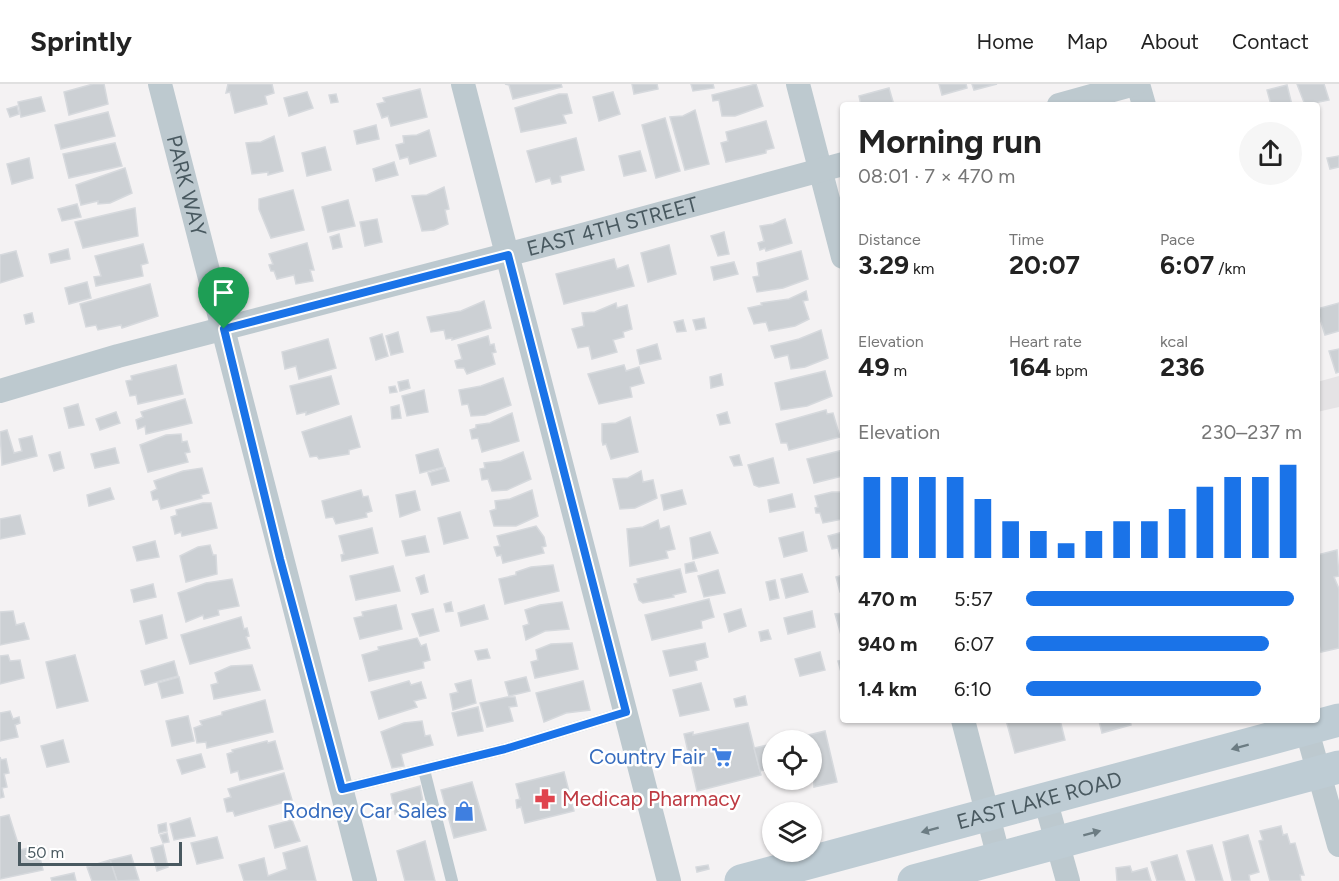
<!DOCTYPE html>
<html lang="en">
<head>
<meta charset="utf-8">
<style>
  :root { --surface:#fff; --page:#f6f6f6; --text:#222; --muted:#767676; --line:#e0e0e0; --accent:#1a73e8 }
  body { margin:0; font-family:Figtree,sans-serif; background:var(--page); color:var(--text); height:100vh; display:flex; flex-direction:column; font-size:22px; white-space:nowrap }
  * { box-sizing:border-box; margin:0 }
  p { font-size:20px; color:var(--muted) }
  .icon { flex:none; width:33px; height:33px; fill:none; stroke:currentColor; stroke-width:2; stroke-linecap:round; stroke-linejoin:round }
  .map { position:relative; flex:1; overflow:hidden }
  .details { position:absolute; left:840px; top:18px; width:480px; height:621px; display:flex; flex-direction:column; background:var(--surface); border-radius:6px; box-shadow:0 2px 4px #0004 }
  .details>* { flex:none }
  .buttons { position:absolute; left:762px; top:646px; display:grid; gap:12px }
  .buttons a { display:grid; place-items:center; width:60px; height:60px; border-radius:50%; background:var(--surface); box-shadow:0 2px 4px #0004; font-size:30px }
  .scale { position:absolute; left:18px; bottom:15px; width:164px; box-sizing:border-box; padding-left:6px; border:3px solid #495960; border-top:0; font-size:16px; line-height:21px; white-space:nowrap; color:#495960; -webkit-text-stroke:4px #fff; paint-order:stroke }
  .pin { position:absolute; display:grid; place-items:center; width:51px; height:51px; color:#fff; margin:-62px -26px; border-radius:50% 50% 50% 0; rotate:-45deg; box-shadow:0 0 6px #0007 }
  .pin .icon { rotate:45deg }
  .round { display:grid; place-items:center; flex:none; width:63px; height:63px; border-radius:32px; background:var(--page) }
  .summary { display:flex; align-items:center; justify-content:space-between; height:102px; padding:0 18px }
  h1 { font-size:33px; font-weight:700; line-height:45px }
  .figures { display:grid; grid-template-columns:repeat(3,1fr); gap:9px; height:102px; padding:6px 18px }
  .figures div { display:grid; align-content:center }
  .figures b { font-size:26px; font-weight:700 }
  .figures small { font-size:16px; font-weight:400 }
  .figures p { font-size:16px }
  .chart { height:168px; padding:12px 18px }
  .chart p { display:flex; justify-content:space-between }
  .chart svg { width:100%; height:108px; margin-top:6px; stroke:var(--accent); stroke-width:6 }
  ul { padding:0 18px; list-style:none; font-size:20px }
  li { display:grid; grid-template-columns:96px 72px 1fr; align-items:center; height:45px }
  li i { height:15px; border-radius:8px; background:var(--accent) }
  header { display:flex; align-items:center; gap:36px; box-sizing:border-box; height:84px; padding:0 30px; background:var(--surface); border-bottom:2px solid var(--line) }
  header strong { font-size:28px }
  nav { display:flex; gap:33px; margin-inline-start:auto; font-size:21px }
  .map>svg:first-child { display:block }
  .education { fill:#e5e3e5 }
  .building { fill:#ccd0d4; stroke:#d6d9dd; stroke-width:1.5 }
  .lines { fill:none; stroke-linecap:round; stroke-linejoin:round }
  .lane { stroke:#bdc9cf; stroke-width:12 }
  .street { stroke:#bdc9cf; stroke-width:24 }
  .secondary { stroke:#beccd4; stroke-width:33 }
  .oneway { fill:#6c7c83 }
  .route-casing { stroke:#fff; stroke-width:12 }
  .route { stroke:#1a73e8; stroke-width:8 }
  .labels { text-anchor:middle; stroke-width:5; stroke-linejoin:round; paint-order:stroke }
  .street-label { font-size:21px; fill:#495960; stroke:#fff }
  .shop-label { font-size:21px; fill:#366cbe; stroke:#fff; text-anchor:end }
  .health-label { font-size:21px; fill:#be3a42; stroke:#fff; text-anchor:start }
</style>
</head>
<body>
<header>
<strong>Sprintly</strong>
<nav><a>Home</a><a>Map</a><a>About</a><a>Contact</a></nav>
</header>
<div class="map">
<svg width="1339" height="797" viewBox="0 0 1339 797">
  <rect width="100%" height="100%" fill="#f4f2f3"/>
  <!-- education -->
  <path class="education" d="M1339,292V323L1317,328V298Z"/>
  <!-- building -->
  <g class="building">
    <path d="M93,0H104L108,20L69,31L64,8Z"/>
    <path d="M228,0H272L274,9L265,12L267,20L235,29L230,8L226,9Z"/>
    <path d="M505,0H561L562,3L513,15L509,1Z"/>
    <path d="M632,0H657L658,5L634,10Z"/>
    <path d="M691,0H713L714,4L693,7Z"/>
    <path d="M756,0L763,22L735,32H722L719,16L713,17L712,11Z"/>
    <path d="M939,0H966L967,4L942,11Z"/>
    <path d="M972,0H997L974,6Z"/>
    <path d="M1297,0H1324L1329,16L1305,21Z"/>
    <path d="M1287,1L1292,21H1271L1267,6Z"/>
    <path d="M889,4L894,21H861L859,12Z"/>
    <path d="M420,5L427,33L391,42L388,32L382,34L377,20L385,18L383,14Z"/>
    <path d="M307,8L313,24L289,32L284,14Z"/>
    <path d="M613,8L620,30L599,37L593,13Z"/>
    <path d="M336,10L338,18L331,19L329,11Z"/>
    <path d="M559,10H567L572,29L563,31L566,39L521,48L515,24Z"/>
    <path d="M41,13L45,27L21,33L18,18Z"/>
    <path d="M17,22L19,30L10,33L7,25Z"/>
    <path d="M695,26L709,80L685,86L670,33L683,32Z"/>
    <path d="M108,28L115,52L61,65L55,41Z"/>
    <path d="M665,34L680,87L656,94L642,41Z"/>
    <path d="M766,37L774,64L766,66V69L726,78L721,59L728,57L726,48Z"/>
    <path d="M376,41L379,55L357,60L354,47Z"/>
    <path d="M429,46L436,72L410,80L408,73L400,75L396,61L404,59L403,52L417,51Z"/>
    <path d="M274,52L283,87L268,91V88L252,90L246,59L261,58Z"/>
    <path d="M576,54L584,86L560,92L561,98L552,100L550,94L536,98L527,67Z"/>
    <path d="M115,59L122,82L69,94L63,70Z"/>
    <path d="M325,63L331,86L307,92L302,69Z"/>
    <path d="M640,67L646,87L624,92L619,72Z"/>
    <path d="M1339,72V83L1330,85L1327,74Z"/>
    <path d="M29,74L33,94L12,100L7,80Z"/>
    <path d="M394,78L398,91L376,97L373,85Z"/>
    <path d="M125,84L132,109L110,119L98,120V117L81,121L76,101Z"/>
    <path d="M444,103L449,125L445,126L448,140L434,146L422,147L412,112L427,111Z"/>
    <path d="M293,106L304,146L271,154L259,125V115Z"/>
    <path d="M348,116L355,142L328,148L322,123Z"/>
    <path d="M77,120L81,133L62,137L58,125Z"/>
    <path d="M135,124L138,152L83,164L75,138Z"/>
    <path d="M377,135L382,158L365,162L360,138Z"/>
    <path d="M785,135L792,159L766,167L765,164L760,166L758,159L764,157L760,142L773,140Z"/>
    <path d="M724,148L729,170L718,172L711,152Z"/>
    <path d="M339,150L342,163L333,165L330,153Z"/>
    <path d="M307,159L314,186H310L313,197L296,200L294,191L277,195L274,187H271L269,181L273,180L269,170Z"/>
    <path d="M143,160L148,179L141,181L143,192L96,202L94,193L101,192L95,172Z"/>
    <path d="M669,161L676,190L648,198L641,169Z"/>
    <path d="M68,165L70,175L51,179L49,170Z"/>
    <path d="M16,167L23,192L0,199V171Z"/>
    <path d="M801,167L808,195L783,204L757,208L753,193L759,192L757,179Z"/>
    <path d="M614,175L617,185L628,181L634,202L564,220L556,190Z"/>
    <path d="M734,178L738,190L714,196L711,183Z"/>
    <path d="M87,198L91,214L69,220L65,204Z"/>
    <path d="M150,200L158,232L122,244L121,241L98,246L96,241L86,243L80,220Z"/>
    <path d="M806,207L808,216L803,217L809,235L795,242L769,247L766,238L754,240L748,224L762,221L761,219L789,215Z"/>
    <path d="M484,217L491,244L452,256V254L446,255L444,246L431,248L427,233L461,227Z"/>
    <path d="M616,219L617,224L627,221L632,245L623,248L624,253L613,256L617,268L592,275L589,262L578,264L572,245L584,242L582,229L595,228Z"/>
    <path d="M1339,219V247L1325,251L1317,225Z"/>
    <path d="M32,229L34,238L26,240L24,231Z"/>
    <path d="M704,234L706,244L696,246L693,236Z"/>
    <path d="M683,236L686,247L677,248L674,238Z"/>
    <path d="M821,246L828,274L805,283L791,285L788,271L775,274L771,262L799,255Z"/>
    <path d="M398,248L403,268L391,271L386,252Z"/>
    <path d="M382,250L388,272L376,276L370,254Z"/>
    <path d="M488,252L490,261L494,260L495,265L496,268L492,269L495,280L467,290L464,284H457L455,277L462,275L458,261Z"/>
    <path d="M328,255L336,284L299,295L296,282L285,285L282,268Z"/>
    <path d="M657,260L661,275L640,280L637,266Z"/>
    <path d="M1339,265V288L1336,289L1329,267Z"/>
    <path d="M176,281L183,310L138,320L136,311L130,312L126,297L132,296L131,292Z"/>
    <path d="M624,281L626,287L639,283L644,299L630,303L632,313L599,320L588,290Z"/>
    <path d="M825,287L832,312L807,322L781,326L775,299Z"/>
    <path d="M721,290L723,301L711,304L710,293Z"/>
    <path d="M331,292L339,320L306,331V328L297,330L290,302Z"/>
    <path d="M503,294L511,321L485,331L471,332L468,320L462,321L459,306L481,302Z"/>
    <path d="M408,296L410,304L400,307L398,298Z"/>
    <path d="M395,302L397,308L390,309L389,303Z"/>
    <path d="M424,306L428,328L407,332L402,312Z"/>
    <path d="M185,315L192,339L146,350L145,342L138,345L136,336L143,333L141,328Z"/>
    <path d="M78,320L84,341L69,344L64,324Z"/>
    <path d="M399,321L401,334L392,335L391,323Z"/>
    <path d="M826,326L827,330L833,329L840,353L789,366L787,359H781L776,340Z"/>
    <path d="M116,328L120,339L100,346L96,335Z"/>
    <path d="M727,328L730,339L720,341L717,331Z"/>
    <path d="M512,329L519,357L482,368L478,354L472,355L470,346L476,344V341L490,339Z"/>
    <path d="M351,332L360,363L349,366V370L319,375L317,372L310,373L302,348Z"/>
    <path d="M630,333L638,368L611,375L606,360L603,361L602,357V340L616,339Z"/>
    <path d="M7,346L14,369L22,367L19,355L32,352L37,372L2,381L0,348Z"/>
    <path d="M181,350L182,358L187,357L190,368L185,369L188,378L148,388L140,361L166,351Z"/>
    <path d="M115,364L119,379L95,384L91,370Z"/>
    <path d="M438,365L444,383L420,389L416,371Z"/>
    <path d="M843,366V392L814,399L807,375Z"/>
    <path d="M60,368L64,384L54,387L49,371Z"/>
    <path d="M523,368L531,395L507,406L492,407L488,395L482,396L480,385L485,384L484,379L501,377Z"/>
    <path d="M739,371L742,381L734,382L730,373Z"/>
    <path d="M773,374L779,399L759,403L754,401L748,381Z"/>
    <path d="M202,384L209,409L201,411L202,414L161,425L158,415L153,416L151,408L157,405L154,397L183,387Z"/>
    <path d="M445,384L449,397L432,401L428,389Z"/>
    <path d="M641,387L643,398L653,396L657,414L635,424L620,425L613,395L628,394Z"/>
    <path d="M110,404L114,415L89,422L87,411Z"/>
    <path d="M361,406L363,413L368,412L372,427L366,429L367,433L336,440L333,433L326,434L322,417Z"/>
    <path d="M532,406L538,432L516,442H494L490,427L496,425L495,417L510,415Z"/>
    <path d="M682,406L686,420L664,426L661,411Z"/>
    <path d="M415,407L420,426L400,433L396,411Z"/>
    <path d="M832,408H843V435L823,439L820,429H816L815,424L818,423L815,412Z"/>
    <path d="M792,410L795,423L770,428L768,416Z"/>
    <path d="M203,419H211L217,444L182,452L181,448L175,450L171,433L177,431L176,426Z"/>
    <path d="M460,428L468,454L444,460L438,434Z"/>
    <path d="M20,431L25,450L0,455V435Z"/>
    <path d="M658,436L660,445L669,442L675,465L666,467L668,474L630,482L627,445L643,443Z"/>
    <path d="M536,442L544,453L546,462L542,463L544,469L503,479L501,471L497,472L494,463L500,462L497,452Z"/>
    <path d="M372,444L378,469L342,477L341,471L344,470L339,452Z"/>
    <path d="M710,448L718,469L693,475L690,454Z"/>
    <path d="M803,448L807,467L784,473L779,454Z"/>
    <path d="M843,448V476H841L838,464L832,465L828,452Z"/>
    <path d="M425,452L429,468L406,472L402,457Z"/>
    <path d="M155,457L159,473L137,477L133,463Z"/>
    <path d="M210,461L213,471H216L217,490L186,498L180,472L198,463Z"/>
    <path d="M1337,466L1339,492L1334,493L1339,505V564L1321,568L1317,553V471Z"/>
    <path d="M694,478L697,487L686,489L685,480Z"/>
    <path d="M553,481L559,507L505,520L499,495L516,491V488L531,483Z"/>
    <path d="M393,482L400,507L356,516L350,492Z"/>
    <path d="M680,485L686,508L673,511L674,513L643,519L639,516L634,500L638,499L637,495Z"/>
    <path d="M718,486L725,509L704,513L698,492Z"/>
    <path d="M802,490L808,508L786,514L781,495Z"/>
    <path d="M424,491L428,508L421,510L416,494Z"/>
    <path d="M843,491V508H840L836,493Z"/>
    <path d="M232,495L239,522L218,526L219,531L204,535L203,531L186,538L178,509L206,499Z"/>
    <path d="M775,496L779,514L770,516L766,498Z"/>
    <path d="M153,500L156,513L134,518L131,506Z"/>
    <path d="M709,515L714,533L701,537L702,544L652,556L645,531Z"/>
    <path d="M451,518L453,527L446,528L444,520Z"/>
    <path d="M562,518L569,545L545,547L526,556L523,542L529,540L525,526L540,521Z"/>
    <path d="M396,521L402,545L360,555L354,534L363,532L362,528Z"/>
    <path d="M484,521L488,535L461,542L458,529Z"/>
    <path d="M433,525L439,547L420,552L412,530Z"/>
    <path d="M741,525L746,542L729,548L724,530Z"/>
    <path d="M13,527L16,541L24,539L29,555L0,561V528Z"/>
    <path d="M812,527L815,543L788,550L784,534Z"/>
    <path d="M843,529V558L835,530Z"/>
    <path d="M162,531L167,554L146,560L140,537Z"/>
    <path d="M241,533L244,545L247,544L249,552L246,553L250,564L190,580L181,551Z"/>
    <path d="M768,546L771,555L761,557L759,548Z"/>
    <path d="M417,554L421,562L426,560L430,576L423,578L424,584L369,597L362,571L379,566L378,563Z"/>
    <path d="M572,559L578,585L535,594L531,578L538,576L536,566L551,560Z"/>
    <path d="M705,559L708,573L695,577L697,586L670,592L663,567Z"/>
    <path d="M487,565L490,574L478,576L475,567Z"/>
    <path d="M820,568L825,586L800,592L795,575Z"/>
    <path d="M8,571L10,577L20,576L24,594L0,600V572Z"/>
    <path d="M75,571L88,617L57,624L46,578Z"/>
    <path d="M843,576V588H841L838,577Z"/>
    <path d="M174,577L178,592L145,601L141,587Z"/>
    <path d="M252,581L260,606L214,615L211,601L218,599L215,589L231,582Z"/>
    <path d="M179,593L183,609L162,614L158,599Z"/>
    <path d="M526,593L530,607L509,612L505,598Z"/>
    <path d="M471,596L476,619L453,626L450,610L458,608L455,600Z"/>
    <path d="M409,597L411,601L421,598L426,614L414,617L417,623L379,635L371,608Z"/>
    <path d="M583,597L590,626L566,629L544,638L536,609Z"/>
    <path d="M701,599L709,626L680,632L673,606Z"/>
    <path d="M745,612L747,621L736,623L734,615Z"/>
    <path d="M507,613H515L517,622L509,623L513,637L487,643L480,619Z"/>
    <path d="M265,616L273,648L207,664L206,658L197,659L194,644L202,641L200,637L222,631V628Z"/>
    <path d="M478,623L483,647L458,652L452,629Z"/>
    <path d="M10,627L13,635L19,633L20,639L15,641L18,653L0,657V629Z"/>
    <path d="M188,632L194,657L172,662L166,637Z"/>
    <path d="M1006,636H1060L1065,656L1015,669Z"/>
    <path d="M1103,636H1130L1131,641L1102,649L1099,637Z"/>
    <path d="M422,637L425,652L430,651L433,661L401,670L404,682L392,684L381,648L404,639Z"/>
    <path d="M748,639L761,691L697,707L684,650L693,648V651Z"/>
    <path d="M825,647L837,698L814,703L812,657H784Z"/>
    <path d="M63,656L69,678L47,683L41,662Z"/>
    <path d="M267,657L268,659L275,657L283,685L240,696L238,687L231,689L227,670L233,668L232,666Z"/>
    <path d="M772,660V684L760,687L754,664Z"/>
    <path d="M201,670L205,683L182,690L177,676Z"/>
    <path d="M0,673L1,676L6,675L9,689L4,690L7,703L2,704L4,713L0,714Z"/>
    <path d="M564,688L574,727L525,739L521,723L517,724L516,716L520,715L516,700Z"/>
    <path d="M284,689L292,716L235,732L233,727L227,728L224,715L231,713L228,705Z"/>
    <path d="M472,698L486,746L454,754L441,706Z"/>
    <path d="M420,702L424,723L395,730L391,710Z"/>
    <path d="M9,731L20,766L37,762L43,786L0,795V733Z"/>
    <path d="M190,734L195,752L174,756L170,740Z"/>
    <path d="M292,736L300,757L275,764L269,742Z"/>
    <path d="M166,739L167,747L159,749L158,741Z"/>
    <path d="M1281,742L1283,751L1287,750L1290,760L1295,759L1304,791H1300L1301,797H1270L1259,757L1263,756L1260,747Z"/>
    <path d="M167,749L169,758L163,759L160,751Z"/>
    <path d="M1248,751L1259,788L1249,791L1250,797H1232L1223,758Z"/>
    <path d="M217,753L223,774L197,780L191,759Z"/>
    <path d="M425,757L435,797H405L397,767Z"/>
    <path d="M163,761L168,783L157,787L151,764Z"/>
    <path d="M1212,761L1223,797H1196L1187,767Z"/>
    <path d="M307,762L316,797H244L239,781L264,774L268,792L287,785L283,769Z"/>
    <path d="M131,771L139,796L117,797L110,776Z"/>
    <path d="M1177,771L1185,797H1157L1151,778Z"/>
    <path d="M110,776L117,797H92L87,783Z"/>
    <path d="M708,781L709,785L697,788L696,783Z"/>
    <path d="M1130,782L1132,788L1147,784L1151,797H1117L1116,784Z"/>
    <path d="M74,789L76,797H52L51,794Z"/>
  </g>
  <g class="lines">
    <!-- lane -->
    <g class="lane">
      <path d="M424,686L452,797"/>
      <path d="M342,705L505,665L626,628"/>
    </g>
    <!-- street -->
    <g class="street">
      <path id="s1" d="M160,0L365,797"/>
      <path d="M463,0L669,797"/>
      <path d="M798,0L843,173"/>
      <path d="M1138,0L1144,21"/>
      <path d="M1059,21L1135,0"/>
      <path id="s2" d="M0,307L118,272L571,154L843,80"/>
      <path d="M963,636L999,774"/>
      <path d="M1304,636L1339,761"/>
      <path d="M1045,715L1068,797"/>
    </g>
    <!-- secondary -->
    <g class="secondary">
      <path id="s3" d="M741,797L1339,636"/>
      <path d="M914,797L1339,683"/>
    </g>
  </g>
  <!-- one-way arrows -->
  <defs><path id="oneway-solid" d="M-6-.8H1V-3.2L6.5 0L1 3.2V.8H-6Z" transform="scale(1.5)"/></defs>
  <g class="oneway">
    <use href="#oneway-solid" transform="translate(1240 663) rotate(165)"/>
    <use href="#oneway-solid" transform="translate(930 746) rotate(165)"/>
    <use href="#oneway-solid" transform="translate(1092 749) rotate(-15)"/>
  </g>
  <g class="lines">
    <!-- route casing -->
    <g class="route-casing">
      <path id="route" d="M508,171L626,628L505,665L342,705L280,475L224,245Z"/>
    </g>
    <!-- route -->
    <use href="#route" class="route"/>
  </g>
  <!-- icons -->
  <defs>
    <g id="supermarket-bare" transform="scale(1.62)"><path d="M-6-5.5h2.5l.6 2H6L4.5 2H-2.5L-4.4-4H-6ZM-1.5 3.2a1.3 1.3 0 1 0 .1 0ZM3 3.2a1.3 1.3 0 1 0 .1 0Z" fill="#3f7fe0" stroke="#fff" stroke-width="2.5" paint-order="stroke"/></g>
    <g id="pharmacy-bare" transform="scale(1.62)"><path d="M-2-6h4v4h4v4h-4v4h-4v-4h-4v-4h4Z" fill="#e0444e" stroke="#fff" stroke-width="2.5" paint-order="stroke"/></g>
    <g id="shop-bare" transform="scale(1.62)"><path d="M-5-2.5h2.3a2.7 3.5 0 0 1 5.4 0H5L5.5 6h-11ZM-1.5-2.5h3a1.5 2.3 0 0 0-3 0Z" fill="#3f7fe0" stroke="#fff" stroke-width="2.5" paint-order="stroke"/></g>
  </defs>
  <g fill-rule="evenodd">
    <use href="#supermarket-bare" x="722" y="673"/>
    <use href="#pharmacy-bare" x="545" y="715"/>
    <use href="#shop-bare" x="464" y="727"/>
  </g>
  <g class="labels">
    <!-- street labels -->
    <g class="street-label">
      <text dy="7" stroke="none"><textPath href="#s1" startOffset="105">PARK WAY</textPath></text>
      <text dy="7" stroke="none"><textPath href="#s2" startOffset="634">EAST 4TH STREET</textPath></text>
      <text dy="7" stroke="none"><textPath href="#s3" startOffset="309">EAST LAKE ROAD</textPath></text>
    </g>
    <!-- shop labels -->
    <g class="shop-label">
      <text x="705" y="680">Country Fair</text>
      <text x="447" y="734">Rodney Car Sales</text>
    </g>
    <!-- health labels -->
    <g class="health-label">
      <text x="562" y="722">Medicap Pharmacy</text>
    </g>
  </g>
</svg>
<div class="buttons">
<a><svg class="icon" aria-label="locate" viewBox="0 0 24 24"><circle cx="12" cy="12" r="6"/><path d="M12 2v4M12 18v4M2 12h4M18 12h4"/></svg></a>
<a><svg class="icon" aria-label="layers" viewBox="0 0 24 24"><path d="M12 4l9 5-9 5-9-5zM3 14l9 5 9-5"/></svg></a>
</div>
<div class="scale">50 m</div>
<div class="pin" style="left:224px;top:245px;background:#1e9e55"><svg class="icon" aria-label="arrive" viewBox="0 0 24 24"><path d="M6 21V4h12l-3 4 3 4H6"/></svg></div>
<section class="details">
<div class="summary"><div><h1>Morning run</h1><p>08:01 · 7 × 470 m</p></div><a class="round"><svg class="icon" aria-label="share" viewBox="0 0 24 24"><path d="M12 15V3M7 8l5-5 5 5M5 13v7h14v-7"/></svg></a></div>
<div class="figures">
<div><p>Distance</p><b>3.29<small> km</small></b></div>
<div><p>Time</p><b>20:07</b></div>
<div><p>Pace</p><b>6:07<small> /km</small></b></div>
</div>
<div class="figures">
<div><p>Elevation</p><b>49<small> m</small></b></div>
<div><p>Heart rate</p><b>164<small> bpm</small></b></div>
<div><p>kcal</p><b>236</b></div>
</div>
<div class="chart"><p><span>Elevation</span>230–237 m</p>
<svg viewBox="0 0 160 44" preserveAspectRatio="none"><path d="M5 44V11M15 44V11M25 44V11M35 44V11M45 44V20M55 44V29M65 44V33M75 44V38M85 44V33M95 44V29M105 44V29M115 44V24M125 44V15M135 44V11M145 44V11M155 44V6"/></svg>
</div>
<ul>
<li><b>470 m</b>5:57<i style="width:97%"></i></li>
<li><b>940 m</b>6:07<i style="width:88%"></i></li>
<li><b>1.4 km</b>6:10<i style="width:85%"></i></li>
</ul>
</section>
</div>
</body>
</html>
